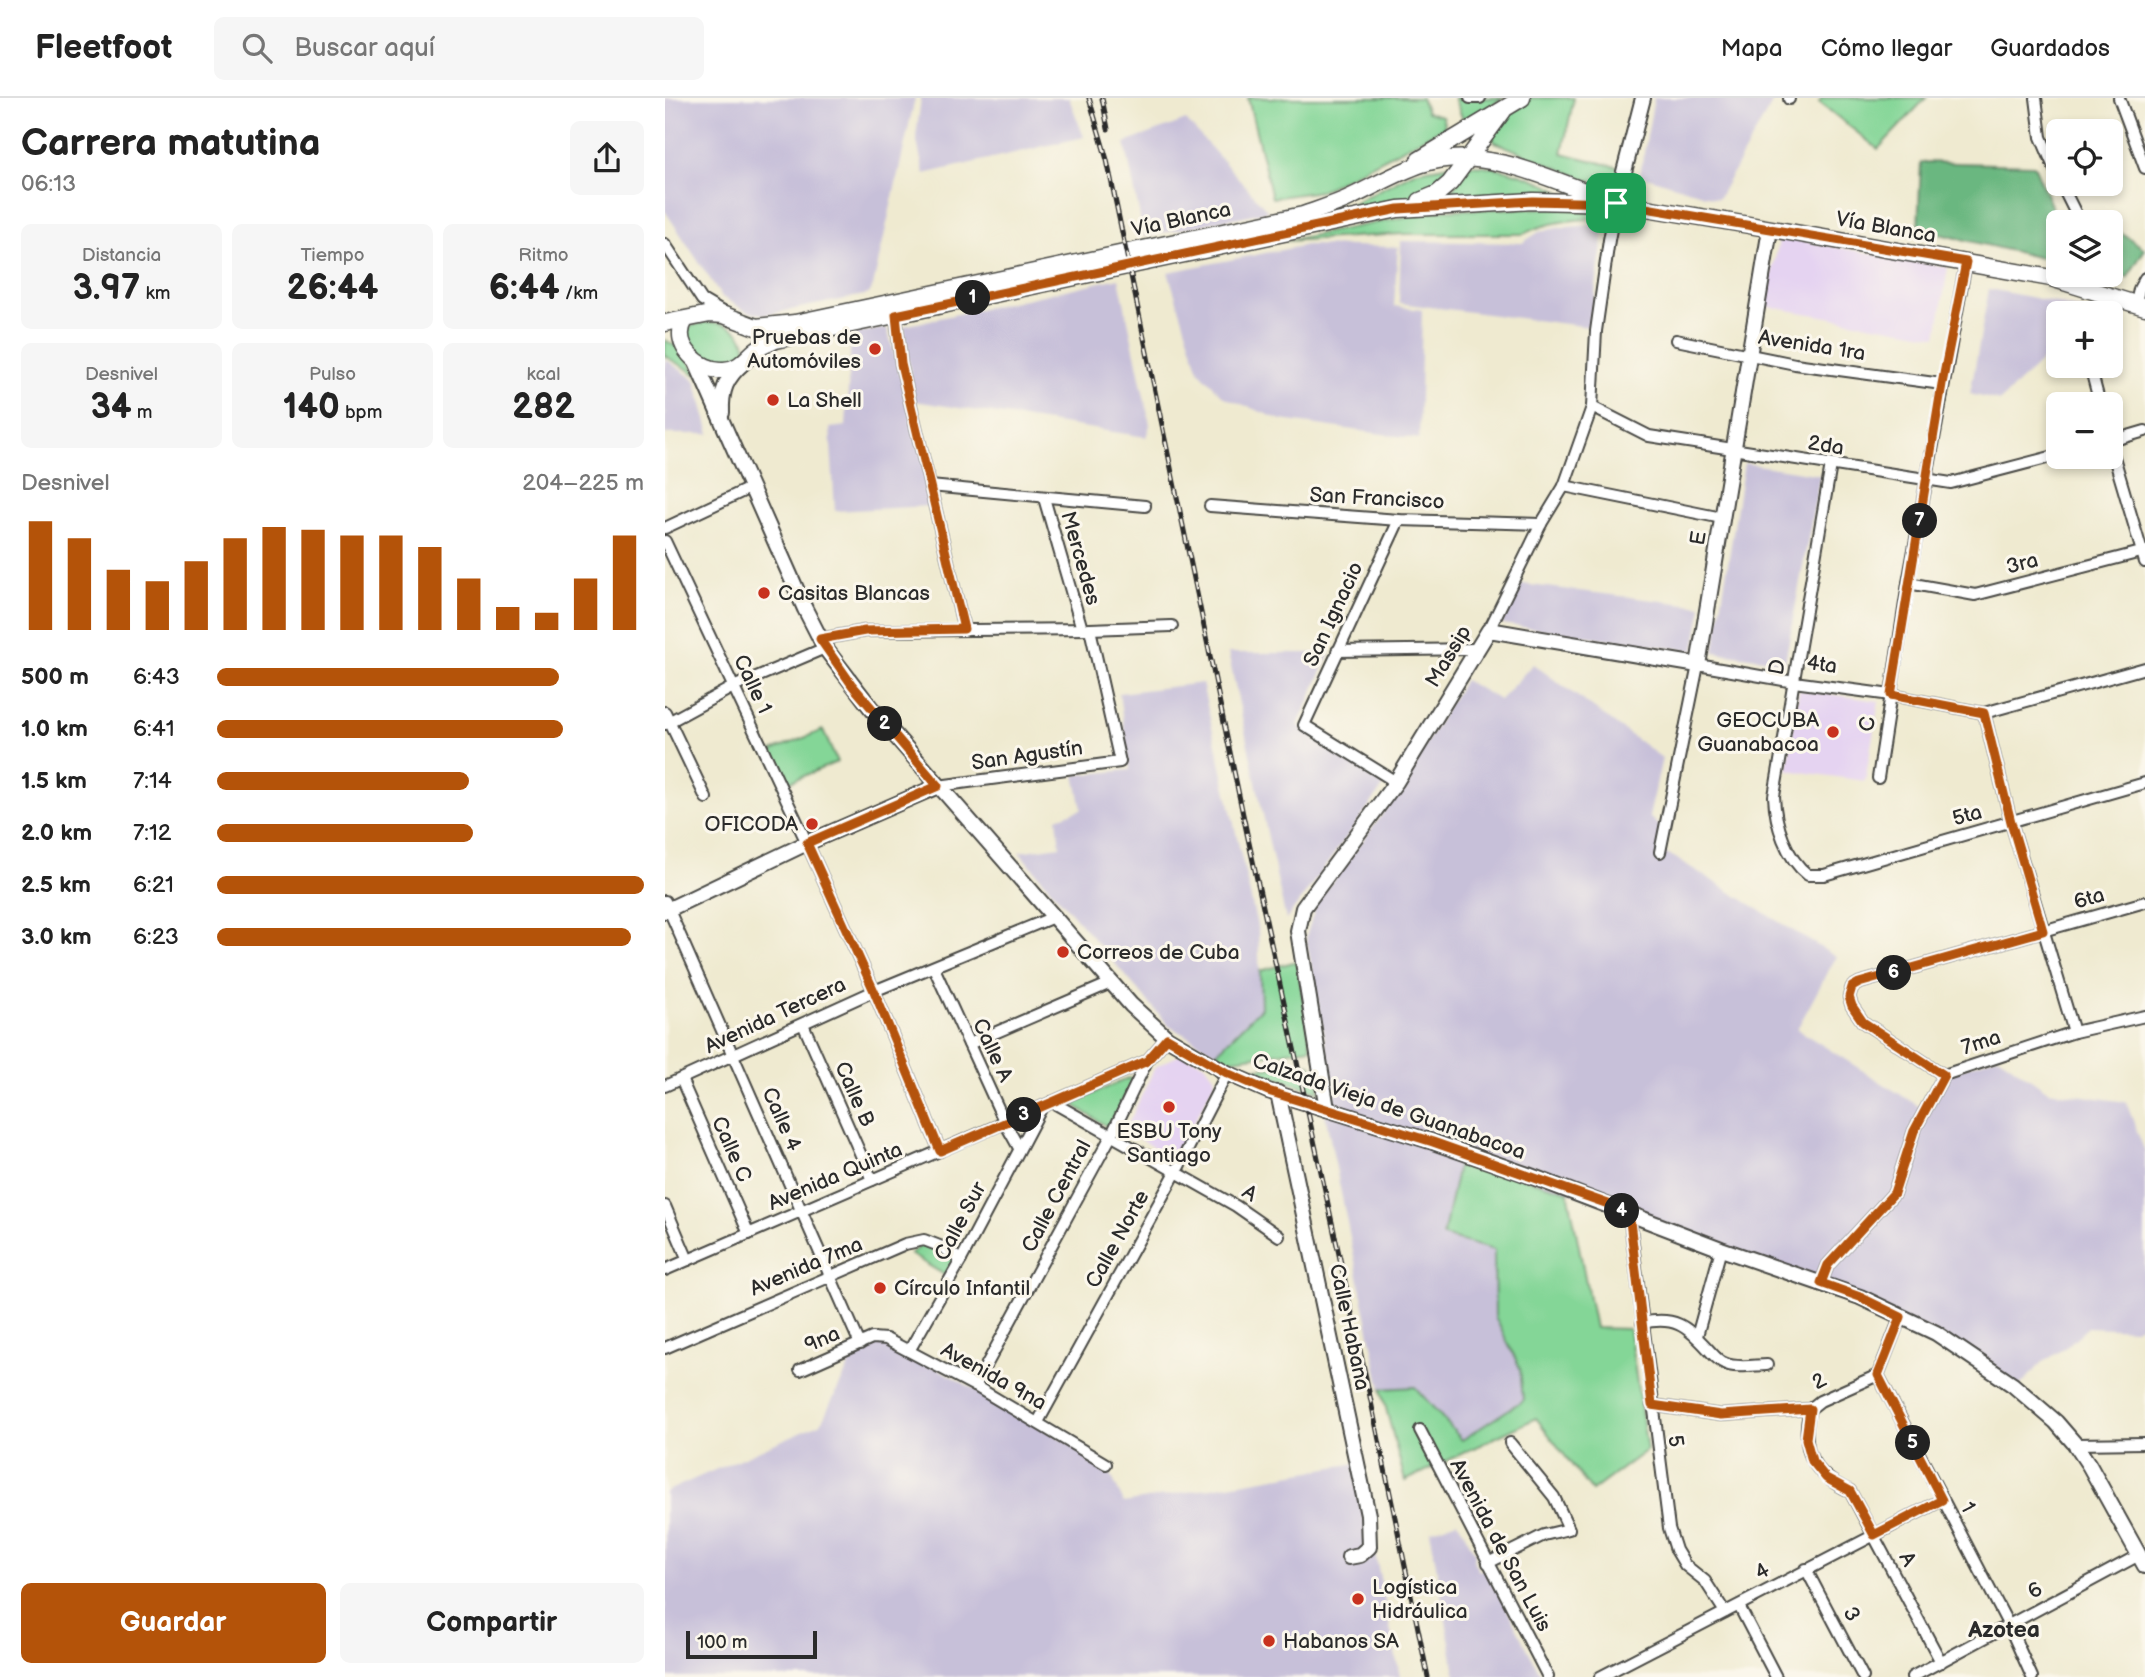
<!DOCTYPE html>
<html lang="es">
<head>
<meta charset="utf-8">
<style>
  :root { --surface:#fff; --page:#f6f6f6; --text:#222; --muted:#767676; --line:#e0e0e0; --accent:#b45309 }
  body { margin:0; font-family:"Balsamiq Sans",sans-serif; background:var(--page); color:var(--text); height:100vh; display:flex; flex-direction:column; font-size:26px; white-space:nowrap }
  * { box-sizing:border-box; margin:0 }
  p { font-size:23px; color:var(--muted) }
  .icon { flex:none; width:38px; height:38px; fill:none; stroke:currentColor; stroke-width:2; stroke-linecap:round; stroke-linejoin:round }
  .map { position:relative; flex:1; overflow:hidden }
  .sheet { display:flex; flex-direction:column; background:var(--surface); width:665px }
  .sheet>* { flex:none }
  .fabs { position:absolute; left:1381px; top:21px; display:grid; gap:14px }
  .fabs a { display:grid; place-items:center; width:77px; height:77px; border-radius:10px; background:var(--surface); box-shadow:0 4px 10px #0003; font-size:35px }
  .scale { position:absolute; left:21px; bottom:18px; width:131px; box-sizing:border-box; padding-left:7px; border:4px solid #2b2b2b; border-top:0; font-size:19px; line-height:24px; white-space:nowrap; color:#2b2b2b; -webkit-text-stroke:5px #fbf7ec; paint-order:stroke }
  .pin { position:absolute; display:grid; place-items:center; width:60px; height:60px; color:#fff; margin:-30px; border-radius:14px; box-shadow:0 4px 10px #0006 }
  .km { position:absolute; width:35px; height:35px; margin:-18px; border-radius:50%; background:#222; color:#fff; font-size:19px; line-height:35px; text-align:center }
  .round { display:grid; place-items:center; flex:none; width:74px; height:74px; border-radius:10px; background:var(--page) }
  .summary { display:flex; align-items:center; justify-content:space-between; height:119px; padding:0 21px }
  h1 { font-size:38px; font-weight:800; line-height:52px }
  .metrics { display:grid; grid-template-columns:repeat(3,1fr); gap:10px; height:119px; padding:7px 21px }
  .metrics div { display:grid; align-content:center; border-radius:10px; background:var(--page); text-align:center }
  .metrics b { font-size:35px; font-weight:800 }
  .metrics small { font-size:19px; font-weight:400 }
  .metrics p { font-size:19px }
  .chart { height:196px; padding:14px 21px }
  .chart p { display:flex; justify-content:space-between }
  .chart svg { width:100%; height:126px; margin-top:7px; stroke:var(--accent); stroke-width:6 }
  .primary-button { display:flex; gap:14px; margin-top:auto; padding:14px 21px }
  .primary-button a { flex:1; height:80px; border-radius:10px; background:var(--accent); color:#fff; font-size:28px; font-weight:800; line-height:80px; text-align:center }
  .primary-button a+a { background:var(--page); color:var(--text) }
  ul { padding:0 21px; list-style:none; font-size:23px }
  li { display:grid; grid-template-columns:112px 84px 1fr; align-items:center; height:52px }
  li i { height:18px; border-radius:9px; background:var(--accent) }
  header { display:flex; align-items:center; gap:42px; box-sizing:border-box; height:98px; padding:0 35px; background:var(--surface); border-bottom:2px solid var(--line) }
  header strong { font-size:33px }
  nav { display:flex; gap:38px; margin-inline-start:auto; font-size:24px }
  .search { width:490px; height:63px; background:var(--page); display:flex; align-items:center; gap:18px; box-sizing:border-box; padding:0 24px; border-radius:10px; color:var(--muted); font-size:26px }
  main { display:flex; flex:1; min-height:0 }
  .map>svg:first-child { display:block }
  .built { fill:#e5d3f1 }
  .industrial { fill:#c7c0d9 }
  .green { fill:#84d697; stroke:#588061; stroke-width:2 }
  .forest { fill:#6bb780; stroke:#4b7156; stroke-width:2 }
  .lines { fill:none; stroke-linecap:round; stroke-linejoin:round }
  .street-casing { stroke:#484844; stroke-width:14 }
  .secondary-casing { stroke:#484844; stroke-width:18 }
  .primary-casing { stroke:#484844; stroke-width:19 }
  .street { stroke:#fff; stroke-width:10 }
  .secondary { stroke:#fff; stroke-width:14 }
  .primary { stroke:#fff; stroke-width:16 }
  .rail-casing { stroke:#2b2b2b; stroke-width:5 }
  .rail { stroke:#fbf7ec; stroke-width:2.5; stroke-dasharray:8; stroke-linecap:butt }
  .route-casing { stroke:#fff; stroke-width:14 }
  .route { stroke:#b45309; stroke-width:9 }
  .poi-dot { fill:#c8321e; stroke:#fbf7ec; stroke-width:2.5 }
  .labels { text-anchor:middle; stroke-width:6; stroke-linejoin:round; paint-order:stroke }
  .street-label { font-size:21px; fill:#2b2b2b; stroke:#fbf7ec }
  .poi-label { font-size:21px; fill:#2b2b2b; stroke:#fbf7ec; text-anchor:start }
  .neighbourhood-label { font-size:23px; font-weight:bold; fill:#2b2b2b; stroke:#fbf7ec }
</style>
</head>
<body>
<header>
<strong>Fleetfoot</strong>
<div class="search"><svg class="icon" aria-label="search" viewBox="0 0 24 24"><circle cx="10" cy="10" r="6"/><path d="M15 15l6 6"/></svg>Buscar aquí</div>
<nav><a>Mapa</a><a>Cómo llegar</a><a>Guardados</a></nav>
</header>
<main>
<section class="sheet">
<div class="summary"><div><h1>Carrera matutina</h1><p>06:13</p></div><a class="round"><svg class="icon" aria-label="share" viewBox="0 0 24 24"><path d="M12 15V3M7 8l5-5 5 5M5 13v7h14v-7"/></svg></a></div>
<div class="metrics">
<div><p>Distancia</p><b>3.97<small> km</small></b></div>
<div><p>Tiempo</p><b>26:44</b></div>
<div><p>Ritmo</p><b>6:44<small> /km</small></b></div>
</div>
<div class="metrics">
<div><p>Desnivel</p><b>34<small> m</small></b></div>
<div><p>Pulso</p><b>140<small> bpm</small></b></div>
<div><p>kcal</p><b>282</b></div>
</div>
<div class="chart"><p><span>Desnivel</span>204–225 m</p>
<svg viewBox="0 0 160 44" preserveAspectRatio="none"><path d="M5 44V6M15 44V12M25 44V23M35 44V27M45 44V20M55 44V12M65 44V8M75 44V9M85 44V11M95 44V11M105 44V15M115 44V26M125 44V36M135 44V38M145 44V26M155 44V11"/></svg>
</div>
<ul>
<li><b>500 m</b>6:43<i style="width:80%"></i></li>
<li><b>1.0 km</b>6:41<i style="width:81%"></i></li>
<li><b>1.5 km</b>7:14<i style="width:59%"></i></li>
<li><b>2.0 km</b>7:12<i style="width:60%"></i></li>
<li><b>2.5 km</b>6:21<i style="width:100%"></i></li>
<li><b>3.0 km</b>6:23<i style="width:97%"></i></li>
</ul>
<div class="primary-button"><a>Guardar</a><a>Compartir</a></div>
</section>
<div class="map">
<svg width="1480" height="1579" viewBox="0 0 1480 1579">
  <rect width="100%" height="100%" fill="#fbf7ec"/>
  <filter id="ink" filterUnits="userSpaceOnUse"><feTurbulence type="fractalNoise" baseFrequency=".0143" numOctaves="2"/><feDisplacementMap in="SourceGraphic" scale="14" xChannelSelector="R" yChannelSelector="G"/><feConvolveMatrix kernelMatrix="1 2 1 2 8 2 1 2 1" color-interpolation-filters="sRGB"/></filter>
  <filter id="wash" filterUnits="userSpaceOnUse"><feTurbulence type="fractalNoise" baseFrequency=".00686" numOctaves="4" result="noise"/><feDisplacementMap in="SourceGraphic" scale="28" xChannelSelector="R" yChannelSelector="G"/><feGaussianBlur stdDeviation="1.57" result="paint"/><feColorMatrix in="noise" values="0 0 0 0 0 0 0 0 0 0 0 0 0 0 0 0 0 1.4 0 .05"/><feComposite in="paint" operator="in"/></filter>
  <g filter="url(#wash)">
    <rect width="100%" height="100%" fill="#efead0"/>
    <!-- built -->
    <g class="built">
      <path d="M1115,139L1283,169L1272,238L1099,208Z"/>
      <path d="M1134,592L1214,603L1200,683L1122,672Z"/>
      <path d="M516,956L540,966L549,978L550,984L512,1056L505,1059L460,1033L490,969Z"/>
    </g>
    <!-- industrial -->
    <g class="industrial">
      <path d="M0,0H250L208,188L204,196L100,217L81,213L57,199L0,113Z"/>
      <path d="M256,0H404L419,39L259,76L251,39Z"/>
      <path d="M989,0H1110L1053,101L975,77Z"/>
      <path d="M521,22L603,113L479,139L460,45Z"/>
      <path d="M940,126L925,229L734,205L736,143L857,145L874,134L892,130Z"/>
      <path d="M642,147L733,149L729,208L757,212L754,341L616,322L559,299L534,273L503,174Z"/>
      <path d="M454,180L485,327L481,339L249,303L239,228Z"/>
      <path d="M1324,191L1389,204L1427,214L1393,215V247L1335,303L1305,296Z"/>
      <path d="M222,230L265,388V408L170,413L165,330L181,328L186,236Z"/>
      <path d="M0,261L30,282L45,336H0Z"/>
      <path d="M1079,365L1155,377L1120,564L1049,554Z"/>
      <path d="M857,486L1037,508L1029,553L836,526Z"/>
      <path d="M563,555H665L633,627L721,685L621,822Z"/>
      <path d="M868,566L997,660L984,719L1000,733L996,754L1009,759L1171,859L1132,931L1255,1009L1279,977L1333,958L1383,993L1461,1004L1480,1054V1222L1470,1231L1423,1229L1401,1249L1377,1265L1353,1290L1271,1235L903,1093L804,1065L795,1059L829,1152L830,1219L855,1270L858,1302L797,1342L750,1289L716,1291L660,1016L670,997L641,839L652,804L720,713L799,582L835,602Z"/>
      <path d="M537,585L593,832L596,910L551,955L504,928L354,754L395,748L392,720L417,711L410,677L465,672L454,595Z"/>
      <path d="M221,1241L441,1366L459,1405L692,1365L735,1579H0V1394L156,1325L195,1246Z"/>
      <path d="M793,1423L810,1455L809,1463L814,1473L821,1470L877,1579H791L765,1433Z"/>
    </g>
    <!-- green -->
    <g class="green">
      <path d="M583,0H756L762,14L777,18L780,29L656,93L607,100Z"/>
      <path d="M789,0H838L799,24Z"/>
      <path d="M864,0H909L897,55L956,70L952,89L920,81L830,44L827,40L837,20Z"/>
      <path d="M1157,0H1261L1213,51L1154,4Z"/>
      <path d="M792,66L766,96L663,118L751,73Z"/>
      <path d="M804,67C830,66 877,81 899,96L896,100L785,99V95Z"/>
      <path d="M939,109L937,120C909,122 884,123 858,136H738L619,143L776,112Z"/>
      <path d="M41,224C60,224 80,231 81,253C60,273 49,264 27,251L21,235L26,228Z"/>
      <path d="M0,242L14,250L35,279L0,258Z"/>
      <path d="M158,632L172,664L120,686L107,653Z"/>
      <path d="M632,863L646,950L562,962L551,955L596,910L595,873Z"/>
      <path d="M645,966L652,976L655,994L582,971Z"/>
      <path d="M464,980L468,981L446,1028H441L409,1007L411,1003Z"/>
      <path d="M795,1058L804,1065L903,1093L930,1230L964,1231L982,1352L927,1393L871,1320L740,1383L716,1291L750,1289L797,1342L858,1302L855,1270L830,1219L829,1152L778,1138Z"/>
      <path d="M260,1144L293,1162L283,1179L245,1156Z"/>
    </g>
    <!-- forest -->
    <g class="forest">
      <path d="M1256,64L1369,67L1393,124V164L1253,131Z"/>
      <path d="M1446,133L1455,134L1480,151L1462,180L1446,176Z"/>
    </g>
  </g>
  <g filter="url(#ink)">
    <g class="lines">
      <!-- street casing -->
      <g class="street-casing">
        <g id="street">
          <path d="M805,0H815"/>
          <path d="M1124,0V1"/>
          <path d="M1371,0L1376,39L1393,79"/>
          <path d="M1454,0L1480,70"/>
          <path d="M1396,86L1415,124"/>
          <path d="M0,146L37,202L59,215"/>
          <path d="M1471,206L1474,191L1480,180"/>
          <path d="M1439,215L1451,199"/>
          <path d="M231,217L236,266L299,531"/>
          <path d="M1011,242L1130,266L1277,286"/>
          <path d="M1425,268L1435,306"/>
          <path d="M927,309L984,338L1286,385L1393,357"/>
          <path d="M1446,343L1480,333"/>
          <path d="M1446,349L1480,464"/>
          <path d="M1166,367L1109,698C1110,726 1121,760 1143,777H1159L1480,685"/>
          <path d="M265,388L480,408"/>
          <path d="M899,388L1057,420"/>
          <path d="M379,400L417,531"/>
          <path d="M545,408L734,422L876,426"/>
          <path d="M0,430L85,390"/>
          <path d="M0,443L142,745L209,893L275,1053"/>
          <path d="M1243,485L1310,497L1480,453"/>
          <path d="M824,532L876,426L899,388L927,309L931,233L944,142L951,105"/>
          <path d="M155,541L200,533L425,531L507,528"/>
          <path d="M672,553L812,551"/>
          <path d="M0,614L41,700"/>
          <path d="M1319,615L1346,724L1409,934"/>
          <path d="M0,626L68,589L160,550"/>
          <path d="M1213,680L1243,485L1301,164"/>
          <path d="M731,684L639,627L734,422"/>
          <path d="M273,688L455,664L425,531"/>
          <path d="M995,754L1033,567L1129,584L1226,597L1319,615L1480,570"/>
          <path d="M0,803L195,1246"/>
          <path d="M269,870L340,1025L354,1050"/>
          <path d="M138,926L207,1082"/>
          <path d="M304,946L448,884"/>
          <path d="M1279,977L1198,924L1187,908L1184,899L1187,889L1194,885L1480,804"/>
          <path d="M16,981L84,1136"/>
          <path d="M0,988L209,893L391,818"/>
          <path d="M387,1004L571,1108L614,1138"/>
          <path d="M0,1108L23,1162"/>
          <path d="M964,1115L1004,1430L1011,1452L1020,1467L1040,1483L1060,1514"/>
          <path d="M0,1172L482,963L502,940"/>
          <path d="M1156,1185L1163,1167L1229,1095L1249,1033L1279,977L1409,934L1480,918"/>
          <path d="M1236,1218L1213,1277L1344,1528L1367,1579"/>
          <path d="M977,1225C1009,1218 1021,1227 1043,1251C1048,1256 1052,1262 1059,1265C1070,1271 1090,1267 1102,1267"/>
          <path d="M1032,1238L1056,1151"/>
          <path d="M0,1250L240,1146L259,1142L277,1149L296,1162"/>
          <path d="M244,1253L296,1162L377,1009"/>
          <path d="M135,1272L207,1240L221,1241L310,1288L441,1366"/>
          <path d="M310,1288L446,1038L482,963"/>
          <path d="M987,1307L1056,1317L1145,1311L1155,1303L1213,1277"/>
          <path d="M1145,1311C1135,1352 1147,1376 1185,1393L1276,1564"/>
          <path d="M373,1324L511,1074L562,975"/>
          <path d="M755,1332L883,1579"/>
          <path d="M1410,1346L1480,1345"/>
          <path d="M823,1465L879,1437L904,1431L889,1399L845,1345"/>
          <path d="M1141,1471L1198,1579"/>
          <path d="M1074,1508L1111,1579"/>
          <path d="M935,1579L1277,1402"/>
          <path d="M1247,1579L1474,1457"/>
        </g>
      </g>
      <!-- secondary casing -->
      <g class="secondary-casing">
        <g id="secondary">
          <path d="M951,105L978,0"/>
          <path d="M29,260L140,511L160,550L206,610L466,907L502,940L562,975L603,993L768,1044L863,1077L1056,1151L1195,1199L1271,1235L1348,1287L1391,1324L1410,1346L1424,1367L1480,1468"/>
          <path d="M57,315C56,292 61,280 78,265"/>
          <path d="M0,813L142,745L273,688"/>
          <path d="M613,995L703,1417L704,1449L695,1457L684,1459"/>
          <path d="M662,1011L633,833L638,810L731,684L824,532L1033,567L1105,131"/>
        </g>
      </g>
      <!-- primary casing -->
      <g class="primary-casing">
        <g id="primary">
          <path d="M754,62L857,0"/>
          <path d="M755,103L772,96L785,85L838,13"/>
          <path d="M20,222C5,246 35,274 59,272C75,271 81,260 91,252C97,247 104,245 111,242L733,111L868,103L951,105L1084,127L1386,180L1480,209"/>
          <path d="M0,225L45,216L59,217L91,229L130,225L638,117C655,111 672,106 688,98C711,87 733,74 757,66C816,47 885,80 939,101"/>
        </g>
      </g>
      <!-- street -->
      <use href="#street" class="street"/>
      <!-- secondary -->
      <use href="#secondary" class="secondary"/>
      <!-- primary -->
      <use href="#primary" class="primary"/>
      <!-- rail casing -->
      <g class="rail-casing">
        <g id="rail">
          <path d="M424,0L442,62L581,731L703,1289L763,1579"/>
          <path d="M437,0L443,31"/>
        </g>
      </g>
      <!-- rail -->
      <use href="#rail" class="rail"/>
    </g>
  </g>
  <g class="lines" filter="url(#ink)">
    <!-- route casing -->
    <g class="route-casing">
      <path id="route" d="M868,103L951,105L1301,164L1277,286L1226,597L1319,615L1346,724L1378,833L1194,885L1187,889L1184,899L1187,908L1198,924L1279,977L1249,1033L1229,1095L1163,1167L1156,1185L1195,1199L1236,1219L1213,1277L1277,1402L1209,1437L1185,1393L1161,1380L1147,1363L1141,1341L1145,1311L1056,1317L987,1307L964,1115L946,1107L768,1044L603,993L562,975L502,940L482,963L275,1053L209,893L142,745L273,688L187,587L155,541L200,533L299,531L236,266L231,217L733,111Z"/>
    </g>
    <!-- route -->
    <use href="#route" class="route"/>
  </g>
  <!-- markers -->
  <g class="poi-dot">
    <circle cx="210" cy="251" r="7"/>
    <circle cx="108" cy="302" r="7"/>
    <circle cx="99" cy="495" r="7"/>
    <circle cx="1168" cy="634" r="7"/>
    <circle cx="147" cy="726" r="7"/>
    <circle cx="398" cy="854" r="7"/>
    <circle cx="504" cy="1009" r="7"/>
    <circle cx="215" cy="1190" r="7"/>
    <circle cx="693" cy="1501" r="7"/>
    <circle cx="604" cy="1543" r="7"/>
  </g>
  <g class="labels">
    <!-- street labels -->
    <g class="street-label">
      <text transform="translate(516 121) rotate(-12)" y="7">Vía Blanca</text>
      <text transform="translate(1221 129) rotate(10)" y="7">Vía Blanca</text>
      <text transform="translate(1147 247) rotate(9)" y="7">Avenida 1ra</text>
      <text transform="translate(1161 347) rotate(9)" y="7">2da</text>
      <text transform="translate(712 400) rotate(3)" y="7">San Francisco</text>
      <text transform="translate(1033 440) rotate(-81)" y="7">E</text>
      <text transform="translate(416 460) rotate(74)" y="7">Mercedes</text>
      <text transform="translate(1357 465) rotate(-14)" y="7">3ra</text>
      <text transform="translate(668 516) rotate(-65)" y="7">San Ignacio</text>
      <text transform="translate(783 558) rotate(-59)" y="7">Massip</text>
      <text transform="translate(1157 566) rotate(8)" y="7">4ta</text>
      <text transform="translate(1112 569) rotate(-80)" y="7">D</text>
      <text transform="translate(88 586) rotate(65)" y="7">Calle 1</text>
      <text transform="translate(1202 626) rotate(-81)" y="7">C</text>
      <text transform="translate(362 657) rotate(-8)" y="7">San Agustín</text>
      <text transform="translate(1302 717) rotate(-16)" y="7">5ta</text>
      <text transform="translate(1424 800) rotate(-16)" y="7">6ta</text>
      <text transform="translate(110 917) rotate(-25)" y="7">Avenida Tercera</text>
      <text transform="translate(1316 944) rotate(-18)" y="7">7ma</text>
      <text transform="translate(328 952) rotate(65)" y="7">Calle A</text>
      <text transform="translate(190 996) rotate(66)" y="7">Calle B</text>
      <text transform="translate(724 1008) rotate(19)" y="7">Calzada Vieja de Guanabacoa</text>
      <text transform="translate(117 1021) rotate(66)" y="7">Calle 4</text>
      <text transform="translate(67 1051) rotate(66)" y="7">Calle C</text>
      <text transform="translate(170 1078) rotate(-23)" y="7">Avenida Quinta</text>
      <text transform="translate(585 1095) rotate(33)" y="7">A</text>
      <text transform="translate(391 1098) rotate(-62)" y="7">Calle Central</text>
      <text transform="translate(295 1123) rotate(-62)" y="7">Calle Sur</text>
      <text transform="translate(452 1141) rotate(-61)" y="7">Calle Norte</text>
      <text transform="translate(141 1168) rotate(-23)" y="7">Avenida 7ma</text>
      <text transform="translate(685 1229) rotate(78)" y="7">Calle Habana</text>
      <text transform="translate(157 1241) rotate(-23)" y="7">9na</text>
      <text transform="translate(329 1278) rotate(29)" y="7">Avenida 9na</text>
      <text transform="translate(1154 1283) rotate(-28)" y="7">2</text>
      <text transform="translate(1011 1343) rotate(82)" y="7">5</text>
      <text transform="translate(1303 1409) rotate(62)" y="7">1</text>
      <text transform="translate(836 1447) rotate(62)" y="7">Avenida de San Luis</text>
      <text transform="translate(1243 1461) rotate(62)" y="7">A</text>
      <text transform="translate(1097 1473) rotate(-29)" y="7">4</text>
      <text transform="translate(1370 1492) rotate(-28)" y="7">6</text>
      <text transform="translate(1187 1516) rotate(62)" y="7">3</text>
    </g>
    <!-- poi labels -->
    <g class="poi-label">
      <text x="196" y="246" text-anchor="end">Pruebas de<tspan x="196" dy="24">Automóviles</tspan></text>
      <text x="122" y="309">La Shell</text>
      <text x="113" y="502">Casitas Blancas</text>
      <text x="1154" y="629" text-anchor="end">GEOCUBA<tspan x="1154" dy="24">Guanabacoa</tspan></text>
      <text x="133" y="733" text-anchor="end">OFICODA</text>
      <text x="412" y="861">Correos de Cuba</text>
      <text x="504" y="1040" text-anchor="middle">ESBU Tony<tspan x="504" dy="24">Santiago</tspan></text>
      <text x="229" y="1197">Círculo Infantil</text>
      <text x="707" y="1496">Logística<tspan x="707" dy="24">Hidráulica</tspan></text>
      <text x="618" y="1550">Habanos SA</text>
    </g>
    <!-- neighbourhood labels -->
    <g class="neighbourhood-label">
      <text x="1339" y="1539">Azotea</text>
    </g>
  </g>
</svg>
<div class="fabs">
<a><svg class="icon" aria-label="locate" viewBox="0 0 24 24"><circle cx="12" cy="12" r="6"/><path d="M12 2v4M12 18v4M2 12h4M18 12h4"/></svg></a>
<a><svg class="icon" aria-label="layers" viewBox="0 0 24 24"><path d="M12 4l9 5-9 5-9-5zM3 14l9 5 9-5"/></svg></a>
<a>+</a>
<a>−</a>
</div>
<div class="scale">100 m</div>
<div class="pin" style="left:951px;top:105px;background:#1e9e55"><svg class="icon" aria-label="arrive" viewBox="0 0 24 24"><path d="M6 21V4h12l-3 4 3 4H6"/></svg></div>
<b class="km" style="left:308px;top:200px">1</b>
<b class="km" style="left:220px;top:626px">2</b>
<b class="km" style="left:359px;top:1017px">3</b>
<b class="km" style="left:957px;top:1113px">4</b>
<b class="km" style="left:1248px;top:1345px">5</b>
<b class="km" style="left:1229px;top:875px">6</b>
<b class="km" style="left:1255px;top:423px">7</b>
</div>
</main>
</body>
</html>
